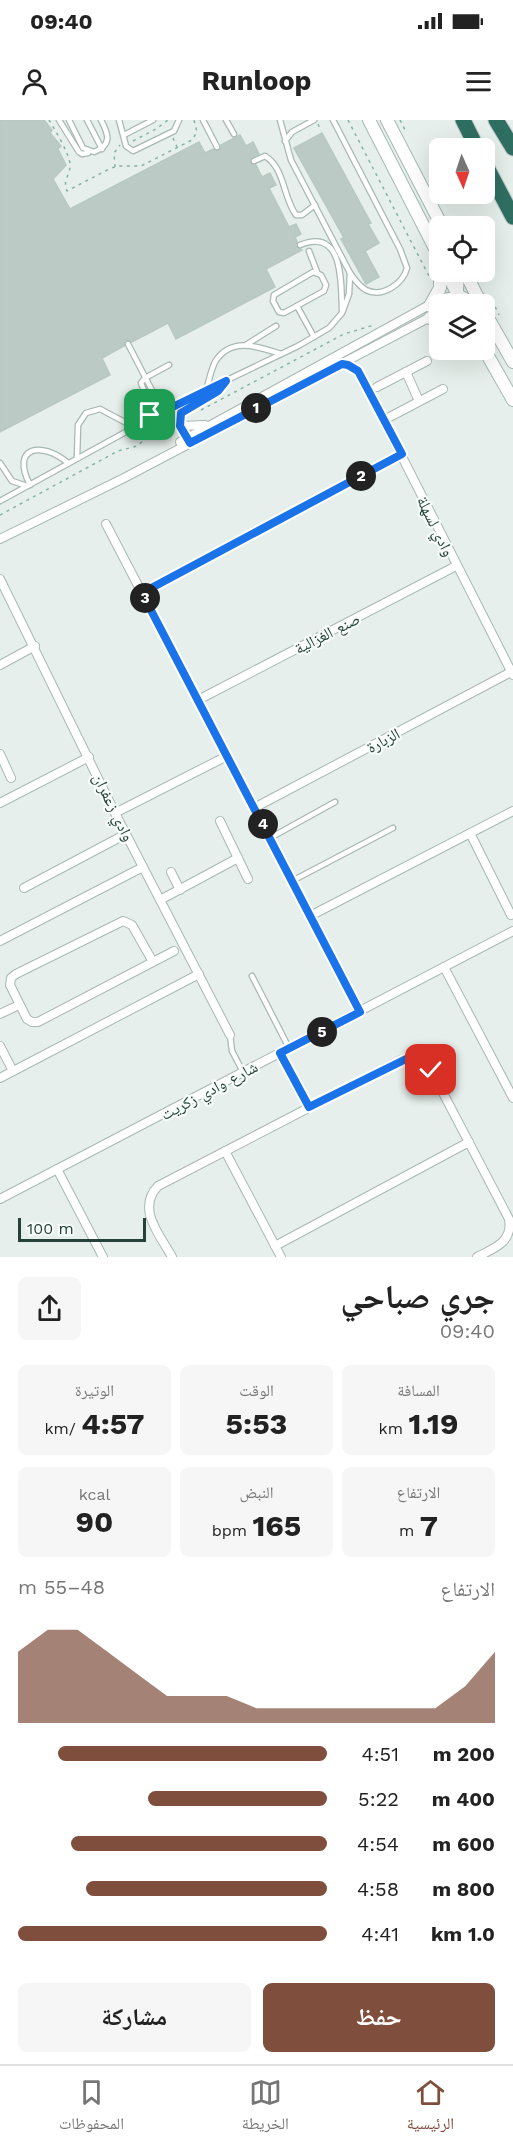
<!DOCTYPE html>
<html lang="ar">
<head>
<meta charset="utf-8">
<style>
  :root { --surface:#fff; --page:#f6f6f6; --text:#222; --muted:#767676; --line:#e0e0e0; --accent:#804e3d }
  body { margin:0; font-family:"Work Sans","Noto Naskh Arabic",sans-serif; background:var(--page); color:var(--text); direction:rtl; height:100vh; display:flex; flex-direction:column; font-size:22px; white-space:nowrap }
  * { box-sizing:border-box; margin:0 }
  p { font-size:20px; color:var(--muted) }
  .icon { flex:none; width:33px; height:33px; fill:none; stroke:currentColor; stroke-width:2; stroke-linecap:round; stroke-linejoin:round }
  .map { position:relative; height:1137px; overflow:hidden; direction:ltr }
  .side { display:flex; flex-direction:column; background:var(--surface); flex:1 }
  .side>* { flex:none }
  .needle { width:39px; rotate:177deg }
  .tools { position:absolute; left:429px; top:18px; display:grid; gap:12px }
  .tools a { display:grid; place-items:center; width:66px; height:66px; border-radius:9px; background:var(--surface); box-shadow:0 6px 24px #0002; font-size:30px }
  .scale { position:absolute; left:18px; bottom:15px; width:128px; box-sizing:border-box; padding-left:6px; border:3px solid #24423a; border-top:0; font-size:16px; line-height:21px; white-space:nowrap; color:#24423a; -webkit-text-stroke:4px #f7fbf9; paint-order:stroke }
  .pin { position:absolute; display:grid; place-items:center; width:51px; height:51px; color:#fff; margin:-26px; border-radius:12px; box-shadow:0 3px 9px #0006 }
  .km { position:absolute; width:30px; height:30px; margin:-15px; border-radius:50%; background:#222; color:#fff; font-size:16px; line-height:30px; text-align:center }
  .round { display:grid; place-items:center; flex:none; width:63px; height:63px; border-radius:9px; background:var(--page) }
  .summary { display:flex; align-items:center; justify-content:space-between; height:102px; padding:0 18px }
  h1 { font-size:33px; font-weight:700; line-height:45px }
  .stats { display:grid; grid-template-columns:repeat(3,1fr); gap:9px; height:102px; padding:6px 18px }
  .stats div { display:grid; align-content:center; border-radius:9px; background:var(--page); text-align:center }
  .stats b { font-size:30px; font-weight:700 }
  .stats small { font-size:16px; font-weight:400 }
  .stats p { font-size:16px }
  .chart { height:168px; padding:12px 18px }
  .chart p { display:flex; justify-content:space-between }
  .chart svg { width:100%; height:108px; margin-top:6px; fill:var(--accent); opacity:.7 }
  .action { display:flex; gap:12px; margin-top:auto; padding:12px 18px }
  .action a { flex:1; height:69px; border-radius:9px; background:var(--accent); color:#fff; font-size:24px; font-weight:700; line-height:69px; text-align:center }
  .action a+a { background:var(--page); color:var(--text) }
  ul { padding:0 18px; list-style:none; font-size:20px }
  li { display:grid; grid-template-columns:96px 72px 1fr; align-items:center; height:45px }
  li i { height:15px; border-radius:8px; background:var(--accent) }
  .status { display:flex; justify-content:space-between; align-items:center; height:42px; padding:0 30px; background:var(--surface); direction:ltr }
  .status svg { height:16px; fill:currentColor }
  header { display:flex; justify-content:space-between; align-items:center; height:78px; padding:0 18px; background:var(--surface); font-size:27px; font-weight:700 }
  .tab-bar { display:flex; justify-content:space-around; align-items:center; height:84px; border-top:2px solid var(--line); background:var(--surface); font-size:16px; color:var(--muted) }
  .tab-bar a { display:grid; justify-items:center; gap:3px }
  .tab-bar .on { color:var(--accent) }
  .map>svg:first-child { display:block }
  .building { fill:#bbcac4; stroke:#b8c9c2; stroke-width:1.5 }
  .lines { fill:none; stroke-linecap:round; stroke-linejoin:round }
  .service-casing { stroke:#a8b8b2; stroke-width:7 }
  .minor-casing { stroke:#a8b8b2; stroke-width:10 }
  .secondary-casing { stroke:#a4bbb3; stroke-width:14 }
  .motorway-casing { stroke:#c2cac8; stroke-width:17 }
  .path { stroke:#86b3a5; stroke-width:1.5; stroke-dasharray:3 4.5; stroke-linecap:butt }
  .service { stroke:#fff; stroke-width:4.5 }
  .minor { stroke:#fff; stroke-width:8 }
  .secondary { stroke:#fff; stroke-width:12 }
  .motorway { stroke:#2f6f62; stroke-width:15 }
  .route-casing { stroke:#fff; stroke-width:12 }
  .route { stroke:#1a73e8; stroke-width:8 }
  .labels { text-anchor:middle; stroke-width:4.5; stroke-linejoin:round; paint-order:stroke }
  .street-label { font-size:16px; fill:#24423a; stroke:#f7fbf9 }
</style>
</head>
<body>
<div class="status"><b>09:40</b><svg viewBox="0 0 49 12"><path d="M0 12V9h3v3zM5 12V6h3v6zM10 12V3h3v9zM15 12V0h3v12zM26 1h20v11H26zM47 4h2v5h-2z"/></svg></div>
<header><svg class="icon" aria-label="menu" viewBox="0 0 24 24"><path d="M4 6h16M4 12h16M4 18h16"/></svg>Runloop<svg class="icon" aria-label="person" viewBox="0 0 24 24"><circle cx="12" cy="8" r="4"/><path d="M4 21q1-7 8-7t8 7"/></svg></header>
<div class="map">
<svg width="513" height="1137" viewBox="0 0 513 1137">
  <rect width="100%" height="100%" fill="#e6efeb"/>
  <!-- building -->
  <g class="building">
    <path d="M0,0H44L52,10L50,13L61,26L58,29L66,45L53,59L70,89L199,22L205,33L213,29L217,31L221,29V25L240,15L246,26L253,22L259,34L251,38L250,42L256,45L262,57L270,53L276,65L269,68L289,107L296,104L301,114L295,117L297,121L296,125L302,130L266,149L275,167L176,219L168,203L132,222L125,220L124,226L102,238L110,255L0,312Z"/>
    <path d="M322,13L371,103L368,104L379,123L365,131L379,157L366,164L341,119L344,118L294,28Z"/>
  </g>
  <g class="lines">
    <!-- service casing -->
    <g class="service-casing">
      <g id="service">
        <path d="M59,0L79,32L82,34L88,33"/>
        <path d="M69,0L83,28L94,32C112,25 109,15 101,0"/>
        <path d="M87,0L102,29"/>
        <path d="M119,0L126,26L133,31L174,11L179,0"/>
        <path d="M203,0L217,27"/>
        <path d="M226,0L234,14"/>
        <path d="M333,0L400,129L407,148C403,164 382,178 366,170C359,166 354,159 350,153"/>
        <path d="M124,15L153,0"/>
        <path d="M285,21L292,12L314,0"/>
        <path d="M254,41L265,36C285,48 283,78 296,95H302L315,85"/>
        <path d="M300,125C344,107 341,163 342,191"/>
        <path d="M309,131L317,152"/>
        <path d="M313,152L321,155L326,165L324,171L284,193L279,192L273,181L274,175Z"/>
        <path d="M297,186L314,217"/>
        <path d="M128,224L157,280L163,285L173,286"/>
        <path d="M246,225L276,206"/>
        <path d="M206,270C209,261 211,250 215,242C231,216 259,227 281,234"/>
        <path d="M149,299L150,286L141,263L145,258L169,245"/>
        <path d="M187,319L180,306L181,293L218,271L226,261"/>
        <path d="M77,338L78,305L86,293L100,289L134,307"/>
        <path d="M0,343L12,361L27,366"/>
        <path d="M30,365C10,326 42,321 68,343"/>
        <path d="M0,381L173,286L298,226L329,208L342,193L349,174L350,153L291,40L280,0"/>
        <path d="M270,718L335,682"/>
        <path d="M292,761L393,708"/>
        <path d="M252,856L289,928"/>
        <path d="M230,915L232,931L243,952"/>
      </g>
    </g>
    <!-- minor casing -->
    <g class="minor-casing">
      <g id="minor">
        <path d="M450,184L459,171L460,152"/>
        <path d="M342,244L353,247L361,256L513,555"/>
        <path d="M406,252L419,281"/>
        <path d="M377,267L427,241"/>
        <path d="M384,300L443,269"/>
        <path d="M180,306L205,305"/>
        <path d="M180,322L442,178L462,175L478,184"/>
        <path d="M106,404L360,892"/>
        <path d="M0,419L124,358L434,195"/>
        <path d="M0,459L115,693L230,915"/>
        <path d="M142,473L402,334"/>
        <path d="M0,545L35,526"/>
        <path d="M198,580L456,446"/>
        <path d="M0,634L11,658"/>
        <path d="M0,683L89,637"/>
        <path d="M254,688L511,552"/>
        <path d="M115,693L227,636"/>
        <path d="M220,701L248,759"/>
        <path d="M470,713L511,795"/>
        <path d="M171,752L180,770"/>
        <path d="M24,768L126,714"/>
        <path d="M160,780L238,738"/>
        <path d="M310,796L513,691"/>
        <path d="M0,821L143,747"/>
        <path d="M153,842L132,805L123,801L16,854L11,858L10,865L27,899L32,902H38L174,831"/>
        <path d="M444,847L513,978"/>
        <path d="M0,894L19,885"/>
        <path d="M0,926L13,951"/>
        <path d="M280,933L309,987"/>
        <path d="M0,958L199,854"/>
        <path d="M225,1031L281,1137"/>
        <path d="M57,1049L103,1137"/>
        <path d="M0,1079L513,811"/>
        <path d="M275,1126L469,1022"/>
        <path d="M172,1137C160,1115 136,1089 158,1066L401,940C414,935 424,938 431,950L509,1099C513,1122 495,1128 477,1137"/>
      </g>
    </g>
    <!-- secondary casing -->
    <g class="secondary-casing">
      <g id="secondary">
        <path d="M369,0L440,138"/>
        <path d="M387,0L442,106"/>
        <path d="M446,152L463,184"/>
        <path d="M465,152L481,184"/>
        <path d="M430,186L440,168V152"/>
        <path d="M484,191L513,242"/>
        <path d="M430,198L440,195"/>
        <path d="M484,229L513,280"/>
      </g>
    </g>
    <!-- motorway casing -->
    <g class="motorway-casing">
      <g id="motorway">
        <path d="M463,0L477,28"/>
        <path d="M496,0L513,28"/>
        <path d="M484,42L513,97"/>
      </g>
    </g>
    <!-- path -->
    <g class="path">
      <path d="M49,0C55,10 69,33 70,44C71,55 62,59 67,71L111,48L120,46H141L192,20L197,12L194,0"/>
      <path d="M348,0L429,156"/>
      <path d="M400,0L406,12"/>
      <path d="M318,4L321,11"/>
      <path d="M173,18L177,27"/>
      <path d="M133,21L156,9L168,0"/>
      <path d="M115,47L114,33L120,25"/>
      <path d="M492,180L499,195"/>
      <path d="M201,290L344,214L374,205"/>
      <path d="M0,395L118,331L137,326L149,316L172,304"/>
    </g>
    <!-- service -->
    <use href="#service" class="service"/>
    <!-- minor -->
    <use href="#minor" class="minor"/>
    <!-- secondary -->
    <use href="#secondary" class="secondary"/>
    <!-- motorway -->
    <use href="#motorway" class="motorway"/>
  </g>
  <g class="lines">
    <!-- route casing -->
    <g class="route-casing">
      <path id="route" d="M150,295L148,299L226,261L218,271L181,293L180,306L190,323L342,244L348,245L358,251L402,334L142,473L360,892L280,933L309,987L408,938L422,939L431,950"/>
    </g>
    <!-- route -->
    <use href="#route" class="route"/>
  </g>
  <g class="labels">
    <!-- street labels -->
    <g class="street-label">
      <text transform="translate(436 406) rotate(64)" y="6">وادي لسهلة</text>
      <text transform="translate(327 513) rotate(-27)" y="6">صنع الغزالية</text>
      <text transform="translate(383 620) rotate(-28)" y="6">الزبارة</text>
      <text transform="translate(114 687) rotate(64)" y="6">وادي زعفران</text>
      <text transform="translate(209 970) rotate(-28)" y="6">شارع وادي زكريت</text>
    </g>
  </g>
</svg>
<div class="tools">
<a><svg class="needle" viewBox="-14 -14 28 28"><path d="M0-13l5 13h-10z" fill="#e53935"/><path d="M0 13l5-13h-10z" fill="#767676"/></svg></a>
<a><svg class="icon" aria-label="locate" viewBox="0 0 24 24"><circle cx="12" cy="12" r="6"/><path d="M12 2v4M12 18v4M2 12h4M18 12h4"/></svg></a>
<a><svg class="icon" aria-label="layers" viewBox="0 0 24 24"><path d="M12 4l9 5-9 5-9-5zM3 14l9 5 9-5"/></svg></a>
</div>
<div class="scale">100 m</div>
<div class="pin" style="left:150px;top:295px;background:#1e9e55"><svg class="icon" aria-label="arrive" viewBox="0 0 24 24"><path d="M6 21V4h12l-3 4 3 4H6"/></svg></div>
<div class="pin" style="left:431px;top:950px;background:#d93025"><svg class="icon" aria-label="check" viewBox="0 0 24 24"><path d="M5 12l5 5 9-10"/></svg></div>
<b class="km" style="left:256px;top:288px">1</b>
<b class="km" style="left:361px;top:356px">2</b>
<b class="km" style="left:145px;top:478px">3</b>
<b class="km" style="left:263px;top:704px">4</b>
<b class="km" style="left:322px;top:912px">5</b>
</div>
<section class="side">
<div class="summary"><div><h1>جري صباحي</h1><p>09:40</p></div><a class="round"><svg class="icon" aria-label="share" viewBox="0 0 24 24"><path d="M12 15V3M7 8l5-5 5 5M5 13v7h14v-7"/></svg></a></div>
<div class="stats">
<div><p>المسافة</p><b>1.19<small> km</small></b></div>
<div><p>الوقت</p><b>5:53</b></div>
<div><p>الوتيرة</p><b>4:57<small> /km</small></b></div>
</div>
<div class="stats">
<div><p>الارتفاع</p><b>7<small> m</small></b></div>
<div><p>النبض</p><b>165<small> bpm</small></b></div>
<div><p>kcal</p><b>90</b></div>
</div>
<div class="chart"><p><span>الارتفاع</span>48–55 m</p>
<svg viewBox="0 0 160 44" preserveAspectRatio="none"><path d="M0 44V15L10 6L20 6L30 15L40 24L50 33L60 33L70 33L80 38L90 38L100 38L110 38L120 38L130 38L140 38L150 29L160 15V44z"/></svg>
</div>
<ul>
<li><b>200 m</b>4:51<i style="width:87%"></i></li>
<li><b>400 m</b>5:22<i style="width:58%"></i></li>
<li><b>600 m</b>4:54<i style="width:83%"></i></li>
<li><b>800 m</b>4:58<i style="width:78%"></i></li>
<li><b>1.0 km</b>4:41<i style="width:100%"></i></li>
</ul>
<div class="action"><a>حفظ</a><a>مشاركة</a></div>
</section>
<nav class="tab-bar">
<a class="on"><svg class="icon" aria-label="home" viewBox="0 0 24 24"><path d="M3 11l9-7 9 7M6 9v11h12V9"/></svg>الرئيسية</a>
<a><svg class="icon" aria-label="map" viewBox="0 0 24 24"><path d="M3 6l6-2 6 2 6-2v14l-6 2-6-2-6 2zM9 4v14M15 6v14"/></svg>الخريطة</a>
<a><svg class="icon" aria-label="saved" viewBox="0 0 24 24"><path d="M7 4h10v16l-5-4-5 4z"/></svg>المحفوظات</a>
</nav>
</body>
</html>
